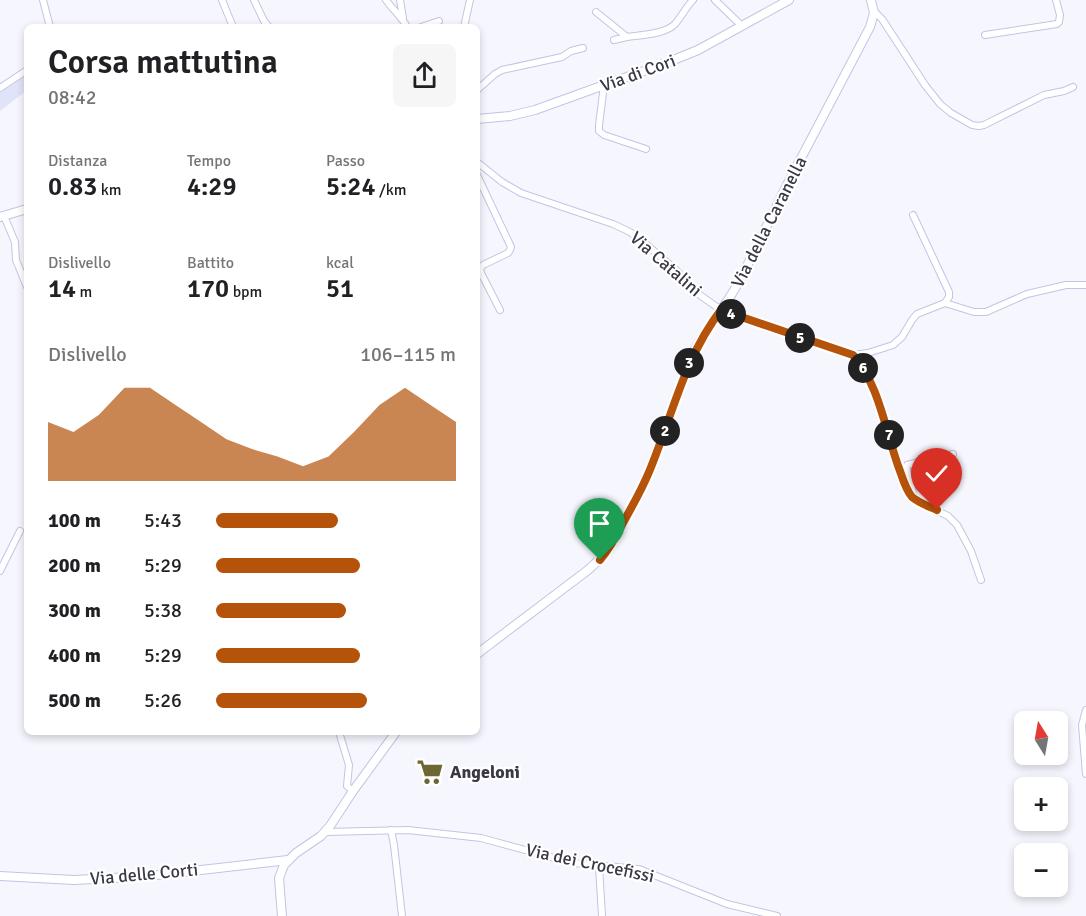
<!DOCTYPE html>
<html lang="it">
<head>
<meta charset="utf-8">
<style>
  :root { --surface:#fff; --page:#f6f6f6; --text:#202124; --muted:#757577; --accent:#b45309 }
  body { margin:0; font-family:Signika,sans-serif; background:var(--page); color:var(--text); height:100vh; display:flex; flex-direction:column; font-size:22px; white-space:nowrap }
  * { box-sizing:border-box; margin:0 }
  p { font-size:20px; color:var(--muted) }
  .icon { flex:none; width:33px; height:33px; fill:none; stroke:currentColor; stroke-width:2; stroke-linecap:round; stroke-linejoin:round }
  .map { position:relative; flex:1; overflow:hidden }
  .drawer { position:absolute; left:24px; top:24px; width:456px; height:711px; display:flex; flex-direction:column; background:var(--surface); border-radius:9px; box-shadow:0 3px 9px #0003 }
  .drawer>* { flex:none }
  .needle { width:39px; rotate:349deg }
  .tools { position:absolute; left:1014px; top:711px; display:grid; gap:12px }
  .tools a { display:grid; place-items:center; width:54px; height:54px; border-radius:9px; background:var(--surface); box-shadow:0 3px 9px #0003; font-size:30px }
  .pin { position:absolute; display:grid; place-items:center; width:51px; height:51px; color:#fff; margin:-62px -26px; border-radius:50% 50% 50% 0; rotate:-45deg; box-shadow:0 0 6px #0007 }
  .pin .icon { rotate:45deg }
  .km { position:absolute; width:30px; height:30px; margin:-15px; border-radius:50%; background:#222; color:#fff; font-size:16px; line-height:30px; text-align:center }
  .round { display:grid; place-items:center; flex:none; width:63px; height:63px; border-radius:9px; background:var(--page) }
  .head { display:flex; align-items:center; justify-content:space-between; height:102px; padding:0 24px }
  h1 { font-size:33px; font-weight:600; line-height:45px }
  .stats { display:grid; grid-template-columns:repeat(3,1fr); gap:9px; height:102px; padding:6px 24px }
  .stats div { display:grid; align-content:center }
  .stats b { font-size:26px; font-weight:600 }
  .stats small { font-size:16px; font-weight:400 }
  .stats p { font-size:16px }
  .chart { height:168px; padding:12px 24px }
  .chart p { display:flex; justify-content:space-between }
  .chart svg { width:100%; height:108px; margin-top:6px; fill:var(--accent); opacity:.7 }
  ul { padding:0 24px; list-style:none; font-size:20px }
  li { display:grid; grid-template-columns:96px 72px 1fr; align-items:center; height:45px }
  li i { height:15px; border-radius:8px; background:var(--accent) }
  .map>svg:first-child { display:block }
  .green { fill:#e1e3f9 }
  .lines { fill:none; stroke-linecap:round; stroke-linejoin:round }
  .minor-casing { stroke:#c2c4e5; stroke-width:8 }
  .tertiary-casing { stroke:#c2c4e5; stroke-width:10 }
  .secondary-casing { stroke:#c2c4e5; stroke-width:10 }
  .minor { stroke:#fff; stroke-width:6 }
  .tertiary { stroke:#fff; stroke-width:8 }
  .secondary { stroke:#fff; stroke-width:8 }
  .route-casing { stroke:#fff; stroke-width:12 }
  .route { stroke:#b45309; stroke-width:8 }
  .labels { text-anchor:middle; stroke-width:4.5; stroke-linejoin:round; paint-order:stroke }
  .street-label { font-size:18px; fill:#393947; stroke:#fff }
  .poi-label { font-size:18px; font-weight:bold; fill:#393947; stroke:#fff; text-anchor:start }
</style>
</head>
<body>
<div class="map">
<svg width="1086" height="916" viewBox="0 0 1086 916">
  <rect width="100%" height="100%" fill="#f6f7fe"/>
  <!-- green -->
  <path class="green" d="M27,73V90L0,111V91Z"/>
  <g class="lines">
    <!-- minor casing -->
    <g class="minor-casing">
      <g id="minor">
        <path d="M43,0L50,27"/>
        <path d="M222,0L233,27"/>
        <path d="M254,0L264,21L269,27"/>
        <path d="M386,0C393,10 402,17 407,27"/>
        <path d="M400,0L403,18"/>
        <path d="M715,0L742,26"/>
        <path d="M874,11L882,19L925,85L940,104L951,113L972,125L979,126L984,125L1044,95L1064,91L1073,87"/>
        <path d="M596,12L627,37C641,35 666,34 675,24C682,16 686,7 693,0"/>
        <path d="M421,27L439,21"/>
        <path d="M464,27L470,0"/>
        <path d="M985,35L1057,24L1059,22L1060,15L1056,0"/>
        <path d="M614,40L627,37"/>
        <path d="M604,85L599,125V131L604,135L646,149"/>
        <path d="M0,88L27,70"/>
        <path d="M477,90L495,74L502,70L562,57L571,51L583,48"/>
        <path d="M477,162L502,182L521,193L613,224L630,232L646,244L677,271L697,293L721,310L853,355L868,353L893,345L902,337L912,320L917,314L945,303L974,312H986L1027,294L1066,285H1086"/>
        <path d="M477,175L511,247L510,250L508,253L483,265L480,269L481,273L500,310"/>
        <path d="M913,215L949,292V297L945,303"/>
        <path d="M4,216L15,242L16,260L27,287"/>
        <path d="M853,355L864,369L882,412L896,460L909,492L921,503L948,516L957,525L971,551L981,580"/>
        <path d="M913,497C914,486 905,475 907,465L953,454"/>
        <path d="M0,571L20,531"/>
        <path d="M1086,710L1082,725L1086,774"/>
        <path d="M339,732L349,765L347,786L353,791"/>
        <path d="M391,830L394,845L402,916"/>
        <path d="M326,832L408,830L481,838L573,863L639,869L727,904L777,916"/>
        <path d="M599,866L602,916"/>
      </g>
    </g>
    <!-- tertiary casing -->
    <g class="tertiary-casing">
      <path id="tertiary" d="M0,876L74,880L113,878L157,875L288,860"/>
    </g>
    <!-- secondary casing -->
    <g class="secondary-casing">
      <g id="secondary">
        <path d="M477,119L510,116L535,110L607,84L661,65L698,50L789,0"/>
        <path d="M0,217L27,209"/>
        <path d="M477,654L588,570L601,558L609,547L643,486L695,349L706,331L728,300L739,282L788,183L870,27L874,13L871,0"/>
        <path d="M282,916L279,878L284,865L296,853L321,836L330,826L353,791L396,732"/>
      </g>
    </g>
    <!-- minor -->
    <use href="#minor" class="minor"/>
    <!-- tertiary -->
    <use href="#tertiary" class="tertiary"/>
    <!-- secondary -->
    <use href="#secondary" class="secondary"/>
  </g>
  <g class="lines">
    <!-- route casing -->
    <g class="route-casing">
      <path id="route" d="M600,560C610,548 617,535 624,521C633,505 642,489 649,472C672,417 684,358 721,310L853,355C880,385 886,435 900,471C903,480 906,490 912,497C919,503 928,506 937,510"/>
    </g>
    <!-- route -->
    <use href="#route" class="route"/>
  </g>
  <!-- icons -->
  <defs>
    <g id="supermarket-bare" transform="scale(2.07)"><path d="M-6-5.5h2.5l.6 2H6L4.5 2H-2.5L-4.4-4H-6ZM-1.5 3.2a1.3 1.3 0 1 0 .1 0ZM3 3.2a1.3 1.3 0 1 0 .1 0Z" fill="#6d6733" stroke="#fff" stroke-width="2.5" paint-order="stroke"/></g>
  </defs>
  <g fill-rule="evenodd">
    <use href="#supermarket-bare" x="430" y="772"/>
  </g>
  <g class="labels">
    <!-- street labels -->
    <g class="street-label">
      <text transform="translate(638 73) rotate(-20)" y="6">Via di Cori</text>
      <text transform="translate(769 222) rotate(-63)" y="6">Via della Caranella</text>
      <text transform="translate(666 264) rotate(41)" y="6">Via Catalini</text>
      <text transform="translate(590 863) rotate(12)" y="6">Via dei Crocefissi</text>
      <text transform="translate(144 874) rotate(-5)" y="6">Via delle Corti</text>
    </g>
    <!-- poi labels -->
    <g class="poi-label">
      <text x="450" y="778">Angeloni</text>
    </g>
  </g>
</svg>
<div class="tools">
<a><svg class="needle" viewBox="-14 -14 28 28"><path d="M0-13l5 13h-10z" fill="#e53935"/><path d="M0 13l5-13h-10z" fill="#757577"/></svg></a>
<a>+</a>
<a>−</a>
</div>
<div class="pin" style="left:600px;top:560px;background:#1e9e55"><svg class="icon" aria-label="arrive" viewBox="0 0 24 24"><path d="M6 21V4h12l-3 4 3 4H6"/></svg></div>
<div class="pin" style="left:937px;top:510px;background:#d93025"><svg class="icon" aria-label="check" viewBox="0 0 24 24"><path d="M5 12l5 5 9-10"/></svg></div>
<b class="km" style="left:665px;top:431px">2</b>
<b class="km" style="left:689px;top:363px">3</b>
<b class="km" style="left:731px;top:314px">4</b>
<b class="km" style="left:800px;top:338px">5</b>
<b class="km" style="left:863px;top:368px">6</b>
<b class="km" style="left:889px;top:435px">7</b>
<section class="drawer">
<div class="head"><div><h1>Corsa mattutina</h1><p>08:42</p></div><a class="round"><svg class="icon" aria-label="share" viewBox="0 0 24 24"><path d="M12 15V3M7 8l5-5 5 5M5 13v7h14v-7"/></svg></a></div>
<div class="stats">
<div><p>Distanza</p><b>0.83<small> km</small></b></div>
<div><p>Tempo</p><b>4:29</b></div>
<div><p>Passo</p><b>5:24<small> /km</small></b></div>
</div>
<div class="stats">
<div><p>Dislivello</p><b>14<small> m</small></b></div>
<div><p>Battito</p><b>170<small> bpm</small></b></div>
<div><p>kcal</p><b>51</b></div>
</div>
<div class="chart"><p><span>Dislivello</span>106–115 m</p>
<svg viewBox="0 0 160 44" preserveAspectRatio="none"><path d="M0 44V20L10 24L20 17L30 6L40 6L50 13L60 20L70 27L80 31L90 34L100 38L110 34L120 24L130 13L140 6L150 13L160 20V44z"/></svg>
</div>
<ul>
<li><b>100 m</b>5:43<i style="width:51%"></i></li>
<li><b>200 m</b>5:29<i style="width:60%"></i></li>
<li><b>300 m</b>5:38<i style="width:54%"></i></li>
<li><b>400 m</b>5:29<i style="width:60%"></i></li>
<li><b>500 m</b>5:26<i style="width:63%"></i></li>
</ul>
</section>
</div>
</body>
</html>
